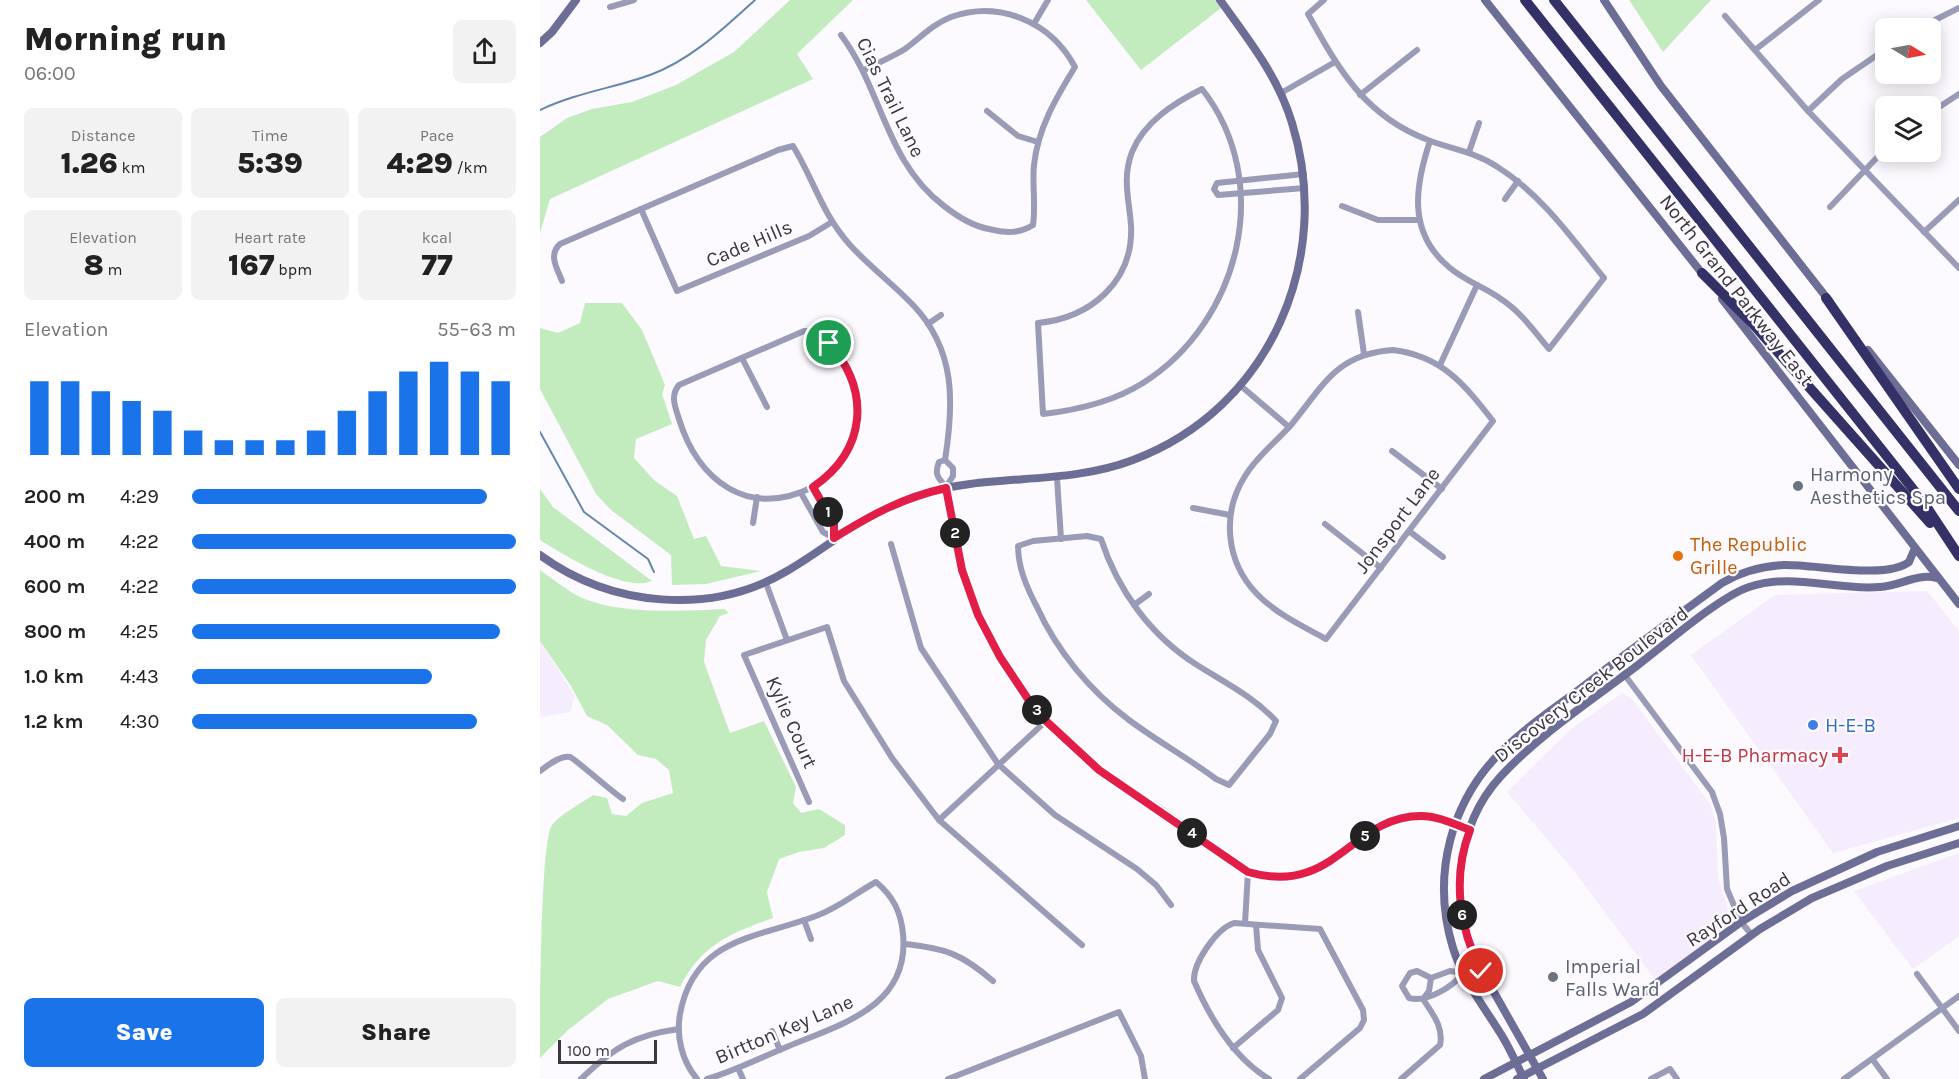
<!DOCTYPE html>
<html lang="en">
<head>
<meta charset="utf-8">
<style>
  :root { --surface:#fff; --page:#f2f2f2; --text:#222; --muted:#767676; --accent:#1a73e8 }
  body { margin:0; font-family:Karla,sans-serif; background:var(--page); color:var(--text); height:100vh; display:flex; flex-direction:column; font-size:22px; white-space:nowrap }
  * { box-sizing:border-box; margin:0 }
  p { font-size:20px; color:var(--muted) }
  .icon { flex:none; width:33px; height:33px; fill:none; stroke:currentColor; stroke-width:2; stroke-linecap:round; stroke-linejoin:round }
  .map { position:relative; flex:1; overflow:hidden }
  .drawer { display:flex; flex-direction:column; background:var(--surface); width:540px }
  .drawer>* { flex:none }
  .needle { width:39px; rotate:100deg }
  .tools { position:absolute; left:1335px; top:18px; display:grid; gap:12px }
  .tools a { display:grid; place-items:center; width:66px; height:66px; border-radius:9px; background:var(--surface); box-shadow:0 3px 15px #0003; font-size:30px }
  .scale { position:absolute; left:18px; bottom:15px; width:99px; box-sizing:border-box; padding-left:6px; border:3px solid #3a383c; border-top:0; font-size:16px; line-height:21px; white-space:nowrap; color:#3a383c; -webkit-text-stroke:4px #fcf9ff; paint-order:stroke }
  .pin { position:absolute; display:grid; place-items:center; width:51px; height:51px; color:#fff; margin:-26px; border:3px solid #fff; border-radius:50%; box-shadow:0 2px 6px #0007 }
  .km { position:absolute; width:30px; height:30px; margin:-15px; border-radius:50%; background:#222; color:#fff; font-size:16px; line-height:30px; text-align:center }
  .round { display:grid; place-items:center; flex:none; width:63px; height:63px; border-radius:9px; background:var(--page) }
  .head { display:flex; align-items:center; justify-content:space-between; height:102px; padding:0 24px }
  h1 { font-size:33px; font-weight:800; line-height:45px }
  .stats { display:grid; grid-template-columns:repeat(3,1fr); gap:9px; height:102px; padding:6px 24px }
  .stats div { display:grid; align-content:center; border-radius:9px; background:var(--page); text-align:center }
  .stats b { font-size:30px; font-weight:800 }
  .stats small { font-size:16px; font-weight:400 }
  .stats p { font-size:16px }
  .chart { height:168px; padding:12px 24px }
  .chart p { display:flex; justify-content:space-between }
  .chart svg { width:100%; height:108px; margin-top:6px; stroke:var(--accent); stroke-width:6 }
  .button { display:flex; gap:12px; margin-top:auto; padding:12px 24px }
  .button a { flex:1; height:69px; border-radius:9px; background:var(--accent); color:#fff; font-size:24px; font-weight:800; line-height:69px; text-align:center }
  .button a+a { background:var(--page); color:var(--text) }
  ul { padding:0 24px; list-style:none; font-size:20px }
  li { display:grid; grid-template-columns:96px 72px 1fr; align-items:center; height:45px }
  li i { height:15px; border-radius:8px; background:var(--accent) }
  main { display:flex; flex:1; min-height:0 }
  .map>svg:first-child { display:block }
  .built { fill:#f5ecfd }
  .green { fill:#c3ecbe }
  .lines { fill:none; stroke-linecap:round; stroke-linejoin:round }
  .stream { stroke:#6487ab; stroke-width:2 }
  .street { stroke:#9a9bb7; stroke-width:6 }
  .secondary { stroke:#6c6e95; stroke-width:8 }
  .highway { stroke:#343167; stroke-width:10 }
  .route-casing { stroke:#fff; stroke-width:12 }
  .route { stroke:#e11d48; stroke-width:8 }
  .worship-dot { fill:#6b7280; stroke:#fcf9ff; stroke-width:2 }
  .food-dot { fill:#e8710a; stroke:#fcf9ff; stroke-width:2 }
  .shop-dot { fill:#3f7fe0; stroke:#fcf9ff; stroke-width:2 }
  .health-dot { fill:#e0444e; stroke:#fcf9ff; stroke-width:2 }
  .labels { text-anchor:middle; stroke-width:4.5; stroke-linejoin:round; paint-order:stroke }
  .street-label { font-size:20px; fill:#3a383c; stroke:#fcf9ff }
  .worship-label { font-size:20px; fill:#5b616d; stroke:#fcf9ff; text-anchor:start }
  .food-label { font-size:20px; fill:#c56008; stroke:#fcf9ff; text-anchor:start }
  .shop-label { font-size:20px; fill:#366cbe; stroke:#fcf9ff; text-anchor:start }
  .health-label { font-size:20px; fill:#be3a42; stroke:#fcf9ff; text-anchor:end }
</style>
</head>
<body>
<main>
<section class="drawer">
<div class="head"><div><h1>Morning run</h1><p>06:00</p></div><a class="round"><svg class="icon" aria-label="share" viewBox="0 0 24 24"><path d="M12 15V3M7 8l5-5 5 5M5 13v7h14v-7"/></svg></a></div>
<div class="stats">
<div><p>Distance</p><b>1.26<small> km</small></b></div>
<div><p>Time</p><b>5:39</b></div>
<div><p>Pace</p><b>4:29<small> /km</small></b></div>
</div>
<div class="stats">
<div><p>Elevation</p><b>8<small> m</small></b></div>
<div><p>Heart rate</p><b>167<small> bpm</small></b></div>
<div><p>kcal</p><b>77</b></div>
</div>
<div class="chart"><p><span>Elevation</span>55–63 m</p>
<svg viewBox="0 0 160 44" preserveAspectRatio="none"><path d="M5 44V14M15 44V14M25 44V18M35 44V22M45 44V26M55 44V34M65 44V38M75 44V38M85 44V38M95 44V34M105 44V26M115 44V18M125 44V10M135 44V6M145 44V10M155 44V14"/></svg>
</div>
<ul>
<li><b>200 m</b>4:29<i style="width:91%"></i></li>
<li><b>400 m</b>4:22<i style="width:100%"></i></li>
<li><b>600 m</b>4:22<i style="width:100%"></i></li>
<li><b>800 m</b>4:25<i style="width:95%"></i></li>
<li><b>1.0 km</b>4:43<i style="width:74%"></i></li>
<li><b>1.2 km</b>4:30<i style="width:88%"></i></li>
</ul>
<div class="button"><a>Save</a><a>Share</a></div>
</section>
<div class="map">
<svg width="1419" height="1079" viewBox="0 0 1419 1079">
  <rect width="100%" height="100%" fill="#fcf9ff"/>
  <!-- built -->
  <g class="built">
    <path d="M1387,591L1419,631V818L1293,853L1151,655L1235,595Z"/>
    <path d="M0,641L35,696L30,712L0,717Z"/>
    <path d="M1082,693L1092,699L1170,804L1176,823L1178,878L1192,922L1116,981L1034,871L967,792L1031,729Z"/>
    <path d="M1419,853V936L1373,969L1314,891Z"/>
  </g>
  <!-- green -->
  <g class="green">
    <path d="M250,0H313L257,54L273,79L10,199L0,233V137L27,118L52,109L92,102L136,85L194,52Z"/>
    <path d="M546,0H675L681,8L601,70Z"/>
    <path d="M1089,0H1171L1123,52Z"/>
    <path d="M45,303H82L102,330L125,385L122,394L132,424L96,439L94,458L115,481L137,496L154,539L166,536L181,566L221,571L166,584L132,585L131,555L71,510L56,494L0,389V328L18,333L40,323Z"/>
    <path d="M0,489L13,507L112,581C85,593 24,555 0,540Z"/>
    <path d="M0,570C12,578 25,589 38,596C76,615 142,611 184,609L189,613L180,616L166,640L164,662L190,733L224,721L256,787L253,803L261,813L279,809L305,825V835L284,848L259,852L239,859L227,892L233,918C190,933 161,945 140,987L118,981L68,999L28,1030L0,1058C0,1025 0,842 12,825C22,813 40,804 53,795L67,798L72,814L86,816L102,803L133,793L129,770L116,759L98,755L67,725L47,716L31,686L0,641Z"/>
  </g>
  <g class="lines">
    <!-- stream -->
    <g class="stream">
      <path d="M0,110C36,93 73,88 110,75C151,60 184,28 215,0"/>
      <path d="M0,432L44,512L108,559L114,572"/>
    </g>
    <!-- street -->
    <g class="street">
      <path d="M784,0L768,14C799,70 825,116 888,140C911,149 935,152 956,166C1001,194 1031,237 1064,278L1009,349C994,331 981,312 961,299C945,287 925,281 910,268C867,233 875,186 890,141"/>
      <path d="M70,7L94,0"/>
      <path d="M1185,16L1268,111L1419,268"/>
      <path d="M495,22L508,0"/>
      <path d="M1379,28L1419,8"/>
      <path d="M301,35C343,91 345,161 404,206C418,217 432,226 449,229C465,233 479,234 493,225C496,205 492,185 494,165C498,128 516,98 535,67C511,22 460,0 411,17C393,24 380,38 365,49C352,57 338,63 324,70"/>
      <path d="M1215,50L1279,0"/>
      <path d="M662,89C735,182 700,322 603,383C573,402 538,410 503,414L498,323C550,318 594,282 591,225C589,199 582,178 592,152C604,122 634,103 662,89Z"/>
      <path d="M741,93L795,62"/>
      <path d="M820,95L877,50"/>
      <path d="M447,111L478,136L498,142"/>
      <path d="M1268,111L1302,79L1346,49"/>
      <path d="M1390,113L1419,94"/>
      <path d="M929,152L939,123"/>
      <path d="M764,174L677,183L674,189L678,195L765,188"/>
      <path d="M965,199L978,181"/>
      <path d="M802,206L838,220H878"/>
      <path d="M1290,207L1346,148"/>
      <path d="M101,209L137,291L269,236L292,222"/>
      <path d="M1384,232L1419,200"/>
      <path d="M22,281C17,268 8,255 20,244L238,150L253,146C274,180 282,214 310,245C329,266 353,284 373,305C416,350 414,403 405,460L399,462C394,474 398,478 406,487L413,476V468L405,460"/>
      <path d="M818,312L824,354"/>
      <path d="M388,324L401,315"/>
      <path d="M853,350C902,356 924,384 953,421L786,639C764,627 735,613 717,594C686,562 681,514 705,476C717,456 736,442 751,425C784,385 796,354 853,350Z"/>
      <path d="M202,358L227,407"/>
      <path d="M900,365L937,285"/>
      <path d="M701,386L749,427"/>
      <path d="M852,451L902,489"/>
      <path d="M517,478L521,539"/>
      <path d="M261,493L283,532L294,538V524L273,487C320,455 333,394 294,349C286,339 277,330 264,331L139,385C130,396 135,406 139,419C158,481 208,519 273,487"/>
      <path d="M653,508L690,515"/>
      <path d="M213,523L217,497"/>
      <path d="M785,524L841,568"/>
      <path d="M869,531L903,557"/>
      <path d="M547,536L561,539C578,591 611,636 657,665C684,682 714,697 736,721L730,734L689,785L676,779C648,758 617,741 589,720C550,691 517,651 497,607C487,588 478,568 478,546L493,541Z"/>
      <path d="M351,544L381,648L458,764L515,815L597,869L616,885L631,905"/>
      <path d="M226,583L247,640"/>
      <path d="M594,605L609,594"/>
      <path d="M1075,662L1172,792L1180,814L1184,838L1187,889L1201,922L1212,935"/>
      <path d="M0,771C7,766 20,755 30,757C34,758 73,793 83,799"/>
      <path d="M269,802L204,655L287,627L304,681L352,758L399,820L542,945"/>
      <path d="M399,820L506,721"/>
      <path d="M264,920L271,939"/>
      <path d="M705,923L708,872"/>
      <path d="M364,944C405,948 422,954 453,981"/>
      <path d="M877,971L891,978L910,971L923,973C913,987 886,1003 869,998L862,986L870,973Z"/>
      <path d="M1377,974L1419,1031"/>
      <path d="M232,1031L240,1050"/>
      <path d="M693,1048L738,1010L742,998L718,950L716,925"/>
      <path d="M1333,1060L1347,1079"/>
      <path d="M198,1068L203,1079"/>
      <path d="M41,1079C73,1048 94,1035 139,1029"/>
      <path d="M157,1079C142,1061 136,1037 140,1014C154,937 218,938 276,916C298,908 316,893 336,882C353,896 361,912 363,934C370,1006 302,1024 249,1046C222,1057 195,1071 167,1079"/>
      <path d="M408,1079L579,1012L601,1056L605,1079"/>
      <path d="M729,1079C694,1058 670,1018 654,981C653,963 676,929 694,923L780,929L823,1010L824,1020L820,1028L760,1079"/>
      <path d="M861,1079L900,1045C904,1027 892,1013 883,999L889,991L891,978"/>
      <path d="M1111,1079L1130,1069L1137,1079"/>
      <path d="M1304,1079L1419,996"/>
    </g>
    <!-- secondary -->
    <g class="secondary">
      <path d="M945,0L1165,277"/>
      <path d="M1064,0L1121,86L1290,302"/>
      <path d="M0,43L12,32L36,0"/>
      <path d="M1182,299L1419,604"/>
      <path d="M1328,350L1419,465"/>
      <path d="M406,487C412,516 415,545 423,572C447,652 495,715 557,768C576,784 599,795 618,808C645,826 670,846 696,865C777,911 804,824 872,817C892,814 911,822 929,830"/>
      <path d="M0,555C71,607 171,616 247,571C293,544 330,509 381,494C450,473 525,486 593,460C730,409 794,259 752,123C738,76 708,39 680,0"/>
      <path d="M944,1079L1091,1002L1201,922L1252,891L1337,852L1419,826"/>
      <path d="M977,1079L1103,1014L1220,929L1272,898L1347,866L1419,843"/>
      <path d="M984,1079C976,1063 969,1046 959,1031C942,1004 922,978 913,948C891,876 910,800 965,748C987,726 1015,708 1040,689C1086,653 1134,618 1182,583C1201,572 1221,566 1244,565C1275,564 1345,580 1369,562L1375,548"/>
      <path d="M1003,1079L938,964C910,903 914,827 961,776C1000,734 1052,700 1098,665C1126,644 1179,597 1209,587C1252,572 1296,591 1340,587C1360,586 1377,573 1397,578"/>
    </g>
    <!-- highway -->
    <g class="highway">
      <path d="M985,0L1384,503L1419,556"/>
      <path d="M1014,0L1419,511"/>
      <path d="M1162,273L1213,324L1390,523"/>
      <path d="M1286,298L1419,489"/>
    </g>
  </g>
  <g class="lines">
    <!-- route casing -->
    <g class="route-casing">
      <path id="route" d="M289,343C331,391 327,450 273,487L294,524V538C333,514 362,498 406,488L422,570L438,615L460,657L488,699L506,721L559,770L708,872C795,897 811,816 881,816C898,816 914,824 930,830C912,877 919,927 941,971"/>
    </g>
    <!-- route -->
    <use href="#route" class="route"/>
  </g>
  <!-- markers -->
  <g class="worship-dot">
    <circle cx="1258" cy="486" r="6"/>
    <circle cx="1013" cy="977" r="6"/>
  </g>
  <circle class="food-dot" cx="1138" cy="556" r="6"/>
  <circle class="shop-dot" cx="1273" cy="725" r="6"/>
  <path class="health-dot" d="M1297 746h6v6h6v6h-6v6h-6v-6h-6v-6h6z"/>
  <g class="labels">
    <!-- street labels -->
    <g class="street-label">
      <text transform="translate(351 97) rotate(64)" y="7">Cias Trail Lane</text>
      <text transform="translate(209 243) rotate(-23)" y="7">Cade Hills</text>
      <text transform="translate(1197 290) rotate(52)" y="7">North Grand Parkway East</text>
      <text transform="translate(857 520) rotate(-53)" y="7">Jonsport Lane</text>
      <text transform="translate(1051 684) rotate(-38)" y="7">Discovery Creek Boulevard</text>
      <text transform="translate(252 722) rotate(66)" y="7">Kylie Court</text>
      <text transform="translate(1198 909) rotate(-33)" y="7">Rayford Road</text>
      <text transform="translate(244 1029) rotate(-23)" y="7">Birtton Key Lane</text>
    </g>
    <!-- worship labels -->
    <g class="worship-label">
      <text x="1270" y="481">Harmony<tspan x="1270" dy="23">Aesthetics Spa</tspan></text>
      <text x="1025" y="973">Imperial<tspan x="1025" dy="23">Falls Ward</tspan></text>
    </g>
    <!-- food labels -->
    <g class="food-label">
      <text x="1150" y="551">The Republic<tspan x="1150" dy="23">Grille</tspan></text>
    </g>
    <!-- shop labels -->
    <g class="shop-label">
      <text x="1285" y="732">H-E-B</text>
    </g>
    <!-- health labels -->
    <g class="health-label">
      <text x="1288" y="762">H-E-B Pharmacy</text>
    </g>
  </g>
</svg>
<div class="tools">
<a><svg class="needle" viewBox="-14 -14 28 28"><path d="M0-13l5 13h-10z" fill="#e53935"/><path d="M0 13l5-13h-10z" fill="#767676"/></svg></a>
<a><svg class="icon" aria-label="layers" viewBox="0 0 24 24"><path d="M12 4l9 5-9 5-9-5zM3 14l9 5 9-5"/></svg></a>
</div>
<div class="scale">100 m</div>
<div class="pin" style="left:289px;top:343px;background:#1e9e55"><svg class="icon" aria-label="arrive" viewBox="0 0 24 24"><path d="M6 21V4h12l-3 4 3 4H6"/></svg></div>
<div class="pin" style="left:941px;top:971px;background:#d93025"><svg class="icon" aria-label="check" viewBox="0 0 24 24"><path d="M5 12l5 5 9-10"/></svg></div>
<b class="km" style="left:288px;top:512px">1</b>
<b class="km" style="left:415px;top:533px">2</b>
<b class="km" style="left:497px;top:710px">3</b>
<b class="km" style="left:652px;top:833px">4</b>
<b class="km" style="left:825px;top:836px">5</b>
<b class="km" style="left:922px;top:915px">6</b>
</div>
</main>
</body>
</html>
